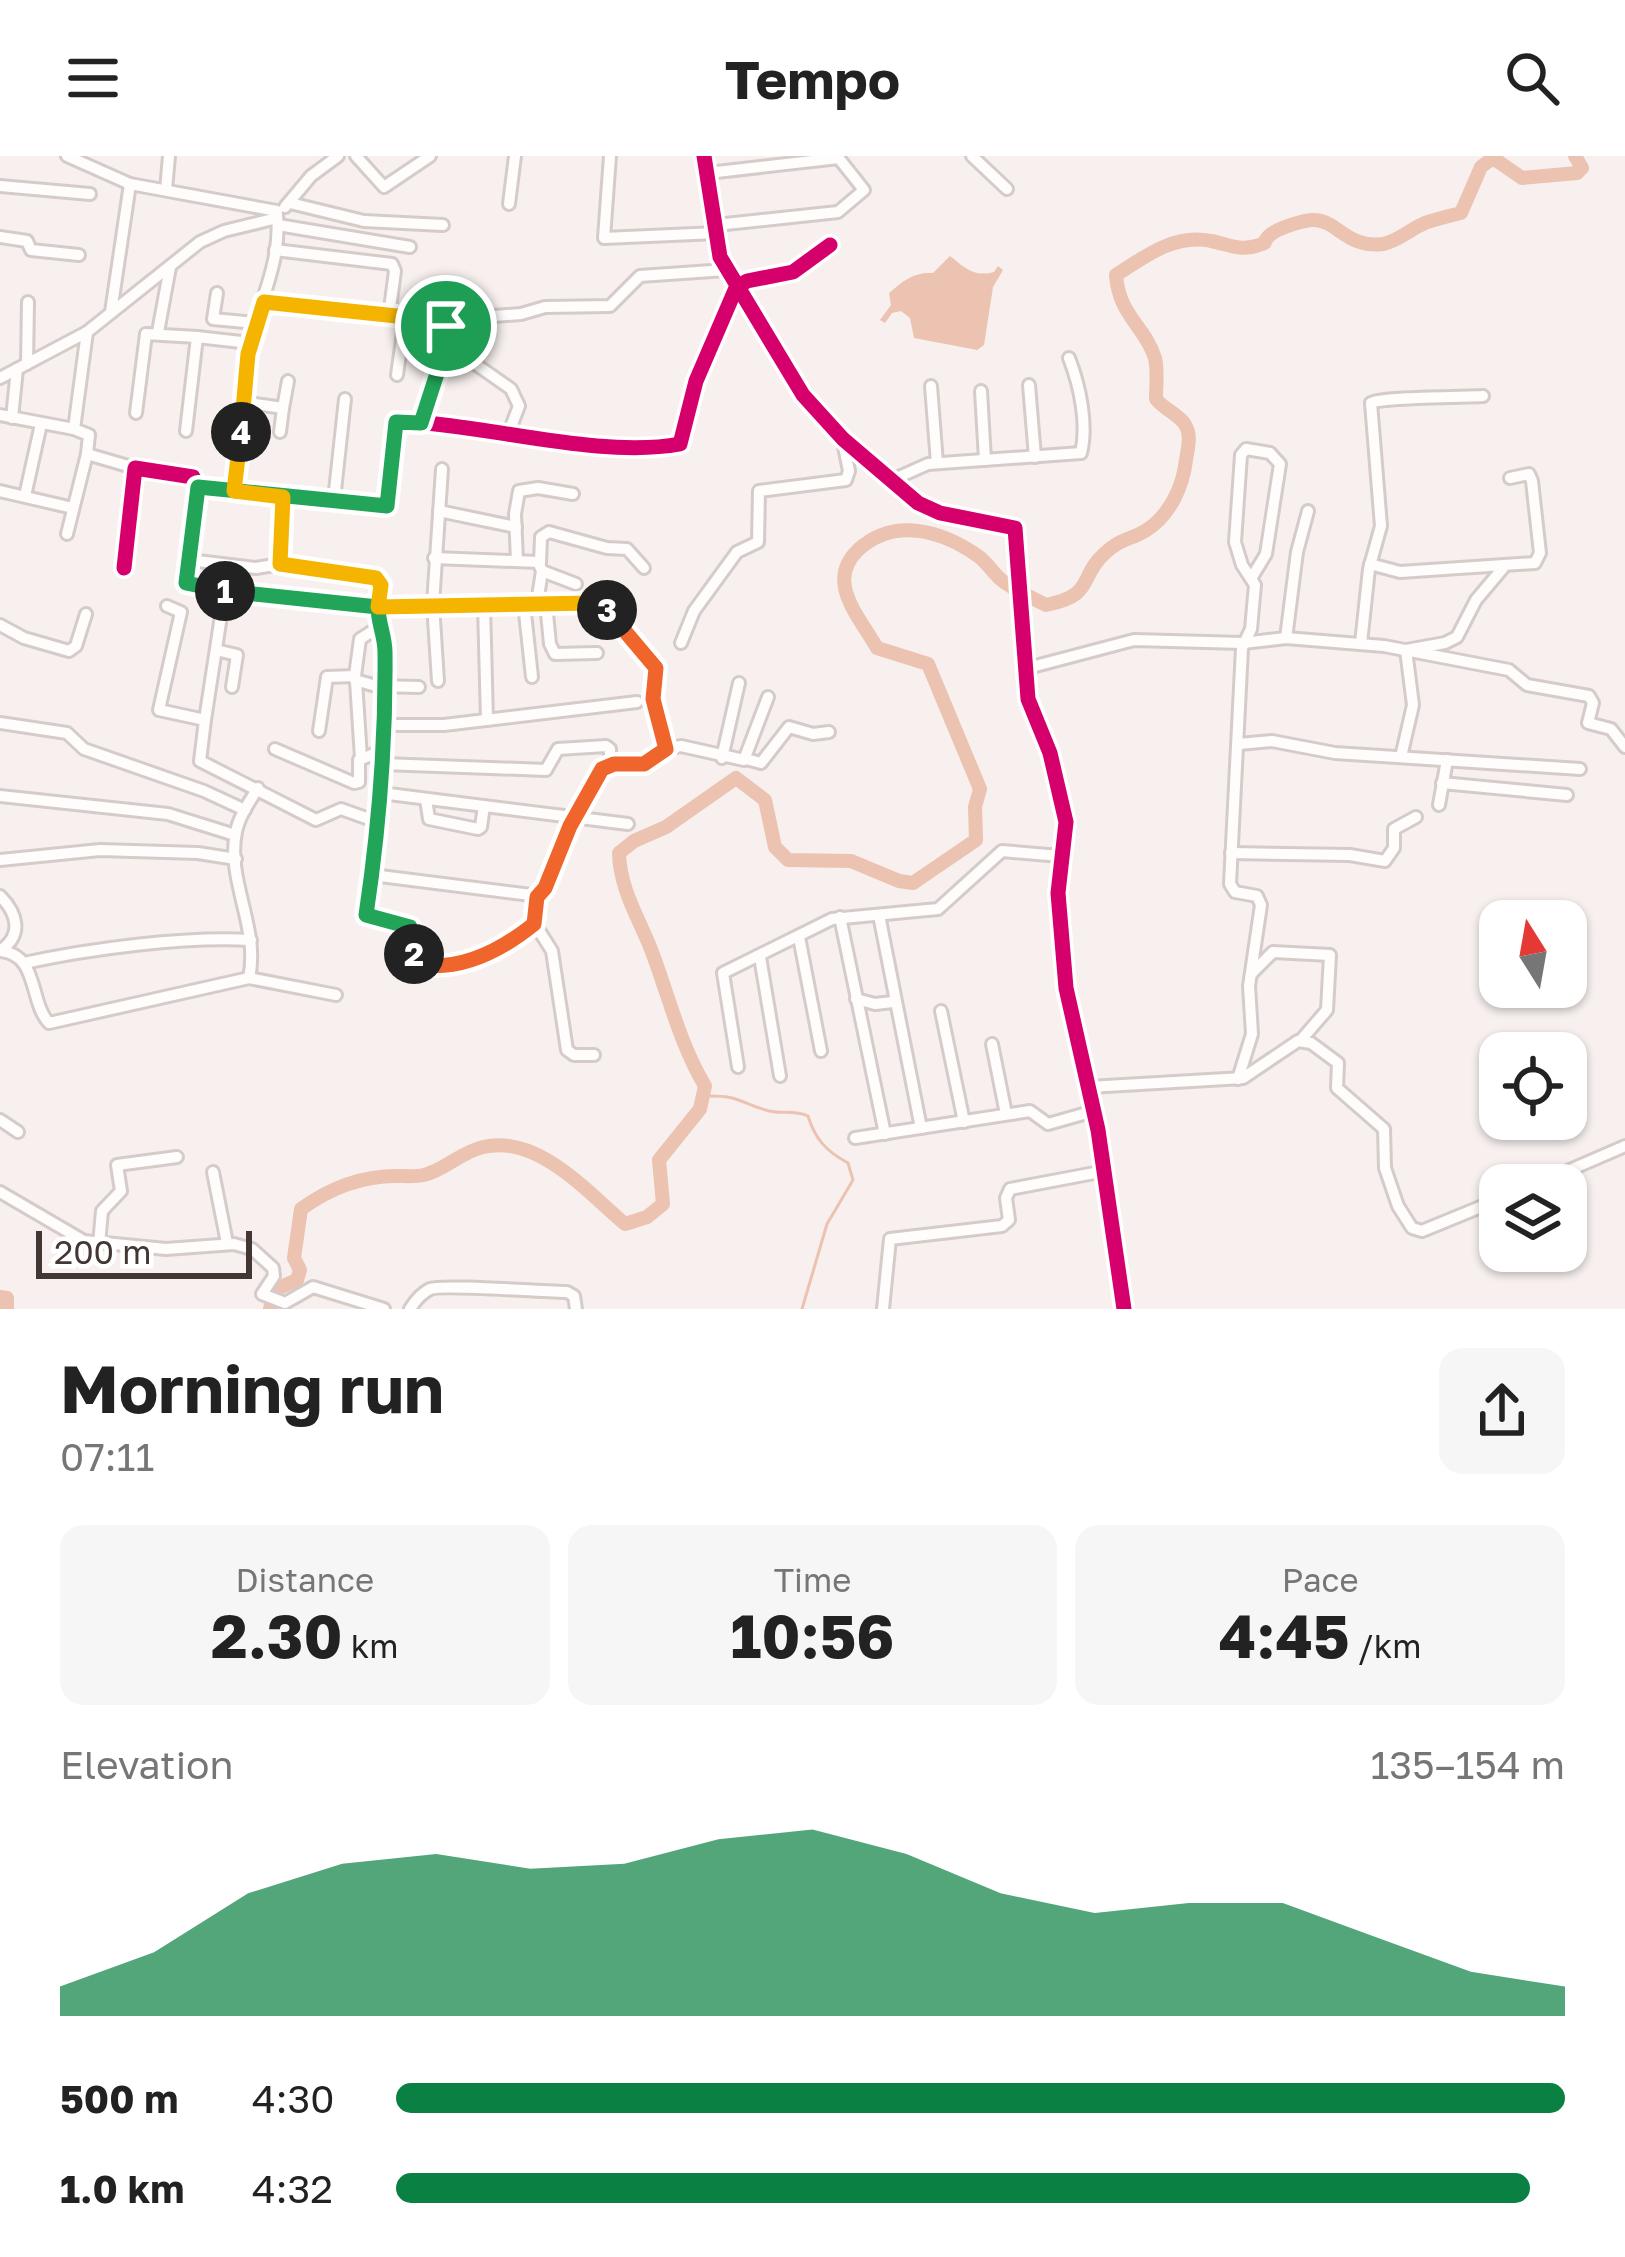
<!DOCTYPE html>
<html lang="en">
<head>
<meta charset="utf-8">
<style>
  :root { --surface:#fff; --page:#f6f6f6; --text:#222; --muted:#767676; --accent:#0b8043 }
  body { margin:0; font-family:"Golos Text",sans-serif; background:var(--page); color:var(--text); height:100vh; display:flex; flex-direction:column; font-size:45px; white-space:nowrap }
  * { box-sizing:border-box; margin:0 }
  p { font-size:39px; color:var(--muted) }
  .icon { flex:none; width:66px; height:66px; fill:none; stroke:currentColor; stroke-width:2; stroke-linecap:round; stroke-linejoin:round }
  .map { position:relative; height:1153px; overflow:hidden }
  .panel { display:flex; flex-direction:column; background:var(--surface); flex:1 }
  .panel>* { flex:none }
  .needle { width:78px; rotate:349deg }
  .tools { position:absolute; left:1479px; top:744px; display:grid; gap:24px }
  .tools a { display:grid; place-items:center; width:108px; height:108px; border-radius:24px; background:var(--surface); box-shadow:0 3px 9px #0004; font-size:60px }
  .scale { position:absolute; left:36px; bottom:30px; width:216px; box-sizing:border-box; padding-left:12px; border:6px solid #423732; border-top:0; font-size:33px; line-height:42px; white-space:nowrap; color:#423732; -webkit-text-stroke:9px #fff; paint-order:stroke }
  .pin { position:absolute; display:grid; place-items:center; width:102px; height:102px; color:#fff; margin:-51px; border:6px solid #fff; border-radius:50%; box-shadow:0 3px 12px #0007 }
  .km { position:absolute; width:60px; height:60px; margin:-30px; border-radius:50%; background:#222; color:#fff; font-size:33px; line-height:60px; text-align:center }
  .round { display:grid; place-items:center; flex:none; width:126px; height:126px; border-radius:24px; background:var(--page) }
  .overview { display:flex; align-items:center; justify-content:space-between; height:204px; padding:0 60px }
  h1 { font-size:66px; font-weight:700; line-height:90px }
  .figures { display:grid; grid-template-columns:repeat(3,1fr); gap:18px; height:204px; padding:12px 60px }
  .figures div { display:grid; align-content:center; border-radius:24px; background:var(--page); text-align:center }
  .figures b { font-size:60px; font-weight:700 }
  .figures small { font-size:33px; font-weight:400 }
  .figures p { font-size:33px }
  .chart { height:336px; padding:24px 60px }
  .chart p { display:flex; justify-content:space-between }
  .chart svg { width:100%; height:216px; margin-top:12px; fill:var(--accent); opacity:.7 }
  ul { padding:0 60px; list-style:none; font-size:39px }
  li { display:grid; grid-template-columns:192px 144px 1fr; align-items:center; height:90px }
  li i { height:30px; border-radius:15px; background:var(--accent) }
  header { display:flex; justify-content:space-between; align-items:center; height:156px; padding:0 60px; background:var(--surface); font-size:54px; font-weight:700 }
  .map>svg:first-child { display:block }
  .water { fill:#ecc2b1 }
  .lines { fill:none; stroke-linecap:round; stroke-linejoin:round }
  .stream { stroke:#ecc2b1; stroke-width:3 }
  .river { stroke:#ecc2b1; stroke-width:14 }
  .minor-casing { stroke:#d5ccc9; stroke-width:16 }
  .minor { stroke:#fefdfc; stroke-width:10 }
  .cycleway-casing { stroke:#fff; stroke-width:22 }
  .cycleway { stroke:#d6006c; stroke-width:15 }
  .split-1-casing { stroke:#fff; stroke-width:24 }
  .split-2-casing { stroke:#fff; stroke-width:24 }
  .split-3-casing { stroke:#fff; stroke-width:24 }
  .split-4-casing { stroke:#fff; stroke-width:24 }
  .split-5-casing { stroke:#fff; stroke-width:24 }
  .split-1 { stroke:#22a559; stroke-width:15 }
  .split-2 { stroke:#22a559; stroke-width:15 }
  .split-3 { stroke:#f0652b; stroke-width:15 }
  .split-4 { stroke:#f5b400; stroke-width:15 }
  .split-5 { stroke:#f5b400; stroke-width:15 }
</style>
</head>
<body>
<header><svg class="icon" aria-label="menu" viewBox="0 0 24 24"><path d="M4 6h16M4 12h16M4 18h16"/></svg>Tempo<svg class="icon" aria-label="search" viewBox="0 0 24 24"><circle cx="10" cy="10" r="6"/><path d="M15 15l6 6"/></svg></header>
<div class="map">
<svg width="1625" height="1153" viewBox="0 0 1625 1153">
  <rect width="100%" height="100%" fill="#f7f0ee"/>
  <!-- water -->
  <path class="water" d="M950,100C963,110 973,122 994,116L998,110L1003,114L993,131L984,189L977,194L914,182L910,162L901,155L892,157L885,167L880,164L891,149L889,137C904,124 914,116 933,117Z"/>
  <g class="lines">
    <!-- stream -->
    <path class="stream" d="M703,940C741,939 737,946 769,955C783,958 795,954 808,960C815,983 826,995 848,1007L853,1024L827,1068L802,1153"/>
    <!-- river -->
    <g class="river">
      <path d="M0,1141L7,1142V1153"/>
      <path d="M270,1153L274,1134L297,1124L300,1114L294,1102L301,1053C330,1032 360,1020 396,1020C405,1020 415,1021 424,1019C445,1014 461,996 483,991C538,978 587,1036 625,1068L647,1061L663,1048L659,1004L700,953L705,930C680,888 669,841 652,796C639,762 620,734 619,697L634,685L666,671L736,622L765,644L775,691L788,704L851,705L899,725L913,727L976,684L975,651L980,633L928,508L877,492C859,460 825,426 858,394C894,361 941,374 978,400C988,407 994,419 1004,426C1017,435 1032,442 1046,449C1096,439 1078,421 1105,397C1121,382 1130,384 1145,375C1170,360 1183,330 1186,304C1188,291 1192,278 1184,267C1176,257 1164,253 1156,243C1156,230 1158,214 1155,202C1145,170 1119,160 1116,119C1144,101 1175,77 1211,85C1227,88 1239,95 1256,90C1272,85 1259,89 1270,79C1278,72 1303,64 1314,64C1337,64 1347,93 1383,88C1399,85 1410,73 1425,67C1436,63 1449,60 1461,57L1481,11L1493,2L1522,22L1577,17L1582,12L1575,0"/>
    </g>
    <!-- minor casing -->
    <g class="minor-casing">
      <g id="minor">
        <path d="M67,0L130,28L277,55"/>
        <path d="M356,0L384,31L430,0"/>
        <path d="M610,0L604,82L717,77"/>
        <path d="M704,0L720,101L803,239L843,283L918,347L940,357L1015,372L1028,543L1050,597L1066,666L1058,737L1066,832L1098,974L1124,1153"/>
        <path d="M972,0L1007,33"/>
        <path d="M708,17L839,2"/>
        <path d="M0,30L90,38"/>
        <path d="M166,34L169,0"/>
        <path d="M290,47L364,65L443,69"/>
        <path d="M509,48L515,0"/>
        <path d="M285,51L311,20L338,0"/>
        <path d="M278,69L410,91"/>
        <path d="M716,69L838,56L864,34L837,0"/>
        <path d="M0,81L27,85L31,94L79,99"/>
        <path d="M275,94L392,108L395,115L389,160"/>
        <path d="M217,137L213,163L256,167"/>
        <path d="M264,146L445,168L444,194L421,267"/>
        <path d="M111,156L130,28"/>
        <path d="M446,170L468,162L521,158L545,151L610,150L640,120L726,114"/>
        <path d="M446,174L474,207L511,233L519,250L509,276"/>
        <path d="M158,176L170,111"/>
        <path d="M27,208L28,146"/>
        <path d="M397,219L405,162"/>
        <path d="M0,222L87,176"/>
        <path d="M1029,229L1035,301"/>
        <path d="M931,230L937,307"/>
        <path d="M981,235L985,304"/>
        <path d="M242,246L283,252L288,225"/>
        <path d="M136,257L146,178L197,181"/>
        <path d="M0,259L74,273"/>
        <path d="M12,262L17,213"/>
        <path d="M186,275L197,181L250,187"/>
        <path d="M280,276L283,252"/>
        <path d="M87,298L89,279L74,273L87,176L200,86L224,75L277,62"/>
        <path d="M442,313L433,448L378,450C378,467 386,480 385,496C385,584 379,672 366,759L410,771L416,803L428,810L489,798L534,768"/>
        <path d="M892,324L928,308L1081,297C1088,269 1080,230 1069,202"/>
        <path d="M198,331L187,429L378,450L381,429L376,422L278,407L283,341"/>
        <path d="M0,335L73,352"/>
        <path d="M234,336C241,289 239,242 248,195C257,150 282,107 277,59"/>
        <path d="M25,340L41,268"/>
        <path d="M334,344L345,243"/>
        <path d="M439,355L516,371"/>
        <path d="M67,378L87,298L135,312"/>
        <path d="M434,402L538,406L542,415L537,447"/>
        <path d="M189,404L256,412L280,408"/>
        <path d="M517,405L515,358L519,335L538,332L573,338"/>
        <path d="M540,407L541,381L549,376L607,392L627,393L644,412"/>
        <path d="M1370,408L1400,416L1535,407L1540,397L1532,325L1529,318L1510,322"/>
        <path d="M124,412L135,312L193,321L198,331L385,350L398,265C485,268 599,303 680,288L696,225L736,132L747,125L793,116L830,89"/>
        <path d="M542,415L576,428"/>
        <path d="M546,447L550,488L555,498L597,497"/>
        <path d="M524,448L532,521"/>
        <path d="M484,449L487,564"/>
        <path d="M167,450L181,456L159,554L205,564L200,605L316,664L341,653L380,667"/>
        <path d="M0,469L24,482L69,495L76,490L86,458"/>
        <path d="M1286,482L1297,396L1308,355"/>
        <path d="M681,487L694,455L737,396L758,386L759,335L846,324L849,315L843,286"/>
        <path d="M1361,487L1369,413L1381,370L1371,247C1382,241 1462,241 1483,240"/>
        <path d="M216,494L237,499L232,531"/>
        <path d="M1024,513L1134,484L1243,487L1286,482L1384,490L1509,514L1527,529L1589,540L1593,547L1588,567L1611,573L1625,591"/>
        <path d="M355,524L376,530L419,531"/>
        <path d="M356,525L361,602"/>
        <path d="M438,525L433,448H597L615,461L656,512L653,543L666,593"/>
        <path d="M205,564L221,460"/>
        <path d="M0,567L67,577L84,593L204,635L245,654"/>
        <path d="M383,569H444L637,546"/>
        <path d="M319,575L327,521L355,520L360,483L379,471"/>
        <path d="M1239,588L1272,585L1335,597L1580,613"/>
        <path d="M275,593L354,627L359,626V604L383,594"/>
        <path d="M1401,601L1413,549L1406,494L1445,487L1457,481L1476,444L1503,412"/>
        <path d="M722,602L739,527"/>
        <path d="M746,603L761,607L789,571L813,578L829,576"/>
        <path d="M383,608L546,614L558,593L606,590L610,593V609"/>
        <path d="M1442,627L1567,639"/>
        <path d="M381,637L628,668"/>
        <path d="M0,640L168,658L235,679"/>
        <path d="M426,643L429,663L478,673L481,671L484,650"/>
        <path d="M1439,649L1447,604"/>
        <path d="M1231,697L1350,699L1385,705L1394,692V673L1416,661"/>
        <path d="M0,704L100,694L198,697L236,703"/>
        <path d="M372,719L539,740L570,670L604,611L644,607L666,593L681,590L744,604L768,541"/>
        <path d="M0,740C18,758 23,779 0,795"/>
        <path d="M537,741L533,765L552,795L567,894L574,899H594"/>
        <path d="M879,759L921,972"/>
        <path d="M840,761L885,978"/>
        <path d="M799,781L821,895"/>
        <path d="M0,795C39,798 29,846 49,867L249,822C260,772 226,724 236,676C239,660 250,645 258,632"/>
        <path d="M760,801L780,920"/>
        <path d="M24,807C89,793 185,780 251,784"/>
        <path d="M1252,817L1273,796L1330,799L1327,854L1301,884"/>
        <path d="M249,822L336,839"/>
        <path d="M856,843L875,848L893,846"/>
        <path d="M941,855L964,966"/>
        <path d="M992,888L1006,958"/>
        <path d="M738,911L723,817L832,763L938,753L1002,695L1060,700"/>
        <path d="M1238,923L1252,878L1249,830L1261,749L1257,740L1235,736L1230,728L1242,492L1251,473L1255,429L1242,409L1235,386L1241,299L1246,293L1270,297L1280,308L1266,398L1252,421"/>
        <path d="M1089,931L1243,922L1298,885L1311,887L1338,907L1337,932L1384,973L1385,1012L1398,1050L1412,1072L1422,1075L1500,1043"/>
        <path d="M0,964L18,976"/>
        <path d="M855,982L1030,955L1048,968L1094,955"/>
        <path d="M213,1016L227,1087"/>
        <path d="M1535,1029L1625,990"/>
        <path d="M0,1036L84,1085L166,1093L234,1088L252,1093L273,1112L274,1120L262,1138L285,1147L313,1131L384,1153"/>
        <path d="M99,1088L102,1055L121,1035L117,1009L177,1001"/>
        <path d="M410,1153C415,1145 422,1137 430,1133C441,1128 546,1136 567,1136L574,1140L576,1153"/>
        <path d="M883,1153L890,1083L1002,1070L1009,1064L1006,1042L1010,1033L1105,1015"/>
      </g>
    </g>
    <!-- minor -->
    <use href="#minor" class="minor"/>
    <!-- cycleway casing -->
    <g class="cycleway-casing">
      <g id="cycleway">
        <path d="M704,0L720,101L803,239L843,283L918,347L940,357L1015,372L1028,543L1050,597L1066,666L1058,737L1066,832L1098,974L1124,1153"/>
        <path d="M124,412L135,312L193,321L198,331L385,350L398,265C485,268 599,303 680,288L696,225L736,132L747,125L793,116L830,89"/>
      </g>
    </g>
    <!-- cycleway -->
    <use href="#cycleway" class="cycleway"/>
  </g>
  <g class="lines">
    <!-- split-1 casing -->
    <g class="split-1-casing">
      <path id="split-1" d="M225,435L186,427L198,331L387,350L396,266L421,267L442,202L446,170"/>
    </g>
    <!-- split-2 casing -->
    <g class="split-2-casing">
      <path id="split-2" d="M225,435L378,451C378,467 385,480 385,496C386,584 379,672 366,759L410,771L414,798"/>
    </g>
    <!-- split-3 casing -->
    <g class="split-3-casing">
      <path id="split-3" d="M414,798L423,809C464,814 503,793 534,768L537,741L545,732L570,670L602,613L614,608H644L666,593L653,543L656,512L607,454"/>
    </g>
    <!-- split-4 casing -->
    <g class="split-4-casing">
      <path id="split-4" d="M241,276L234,335L283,341L280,408L376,422L381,429L378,451L593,447L607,454"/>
    </g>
    <!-- split-5 casing -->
    <g class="split-5-casing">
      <path id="split-5" d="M241,276L248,198L264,146L425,163L446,170"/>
    </g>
    <!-- split-1 -->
    <use href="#split-1" class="split-1"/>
    <!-- split-2 -->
    <use href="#split-2" class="split-2"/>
    <!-- split-3 -->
    <use href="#split-3" class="split-3"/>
    <!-- split-4 -->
    <use href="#split-4" class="split-4"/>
    <!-- split-5 -->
    <use href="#split-5" class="split-5"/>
  </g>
</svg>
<div class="tools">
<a><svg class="needle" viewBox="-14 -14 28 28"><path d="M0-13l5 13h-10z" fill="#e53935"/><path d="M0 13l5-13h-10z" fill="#767676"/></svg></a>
<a><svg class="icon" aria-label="locate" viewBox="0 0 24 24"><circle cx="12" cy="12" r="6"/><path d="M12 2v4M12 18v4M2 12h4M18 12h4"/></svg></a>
<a><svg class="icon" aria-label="layers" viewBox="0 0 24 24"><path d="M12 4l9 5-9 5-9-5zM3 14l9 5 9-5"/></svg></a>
</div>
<div class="scale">200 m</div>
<div class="pin" style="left:446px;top:170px;background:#1e9e55"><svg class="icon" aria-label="arrive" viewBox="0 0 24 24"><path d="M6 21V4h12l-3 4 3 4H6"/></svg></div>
<b class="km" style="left:225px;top:435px">1</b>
<b class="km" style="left:414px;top:798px">2</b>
<b class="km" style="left:607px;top:454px">3</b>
<b class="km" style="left:241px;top:276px">4</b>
</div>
<section class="panel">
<div class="overview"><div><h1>Morning run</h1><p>07:11</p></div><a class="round"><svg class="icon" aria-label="share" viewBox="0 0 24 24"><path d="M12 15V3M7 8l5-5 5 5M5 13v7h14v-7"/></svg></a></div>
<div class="figures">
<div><p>Distance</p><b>2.30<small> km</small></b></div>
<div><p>Time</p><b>10:56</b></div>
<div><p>Pace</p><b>4:45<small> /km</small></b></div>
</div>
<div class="chart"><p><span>Elevation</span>135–154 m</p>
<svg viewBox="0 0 160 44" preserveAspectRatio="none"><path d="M0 44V38L10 31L20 19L30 13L40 11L50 14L60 13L70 8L80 6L90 11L100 19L110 23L120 21L130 21L140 28L150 35L160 38V44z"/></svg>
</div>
<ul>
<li><b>500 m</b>4:30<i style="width:100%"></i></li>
<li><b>1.0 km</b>4:32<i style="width:97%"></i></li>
</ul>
</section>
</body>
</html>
